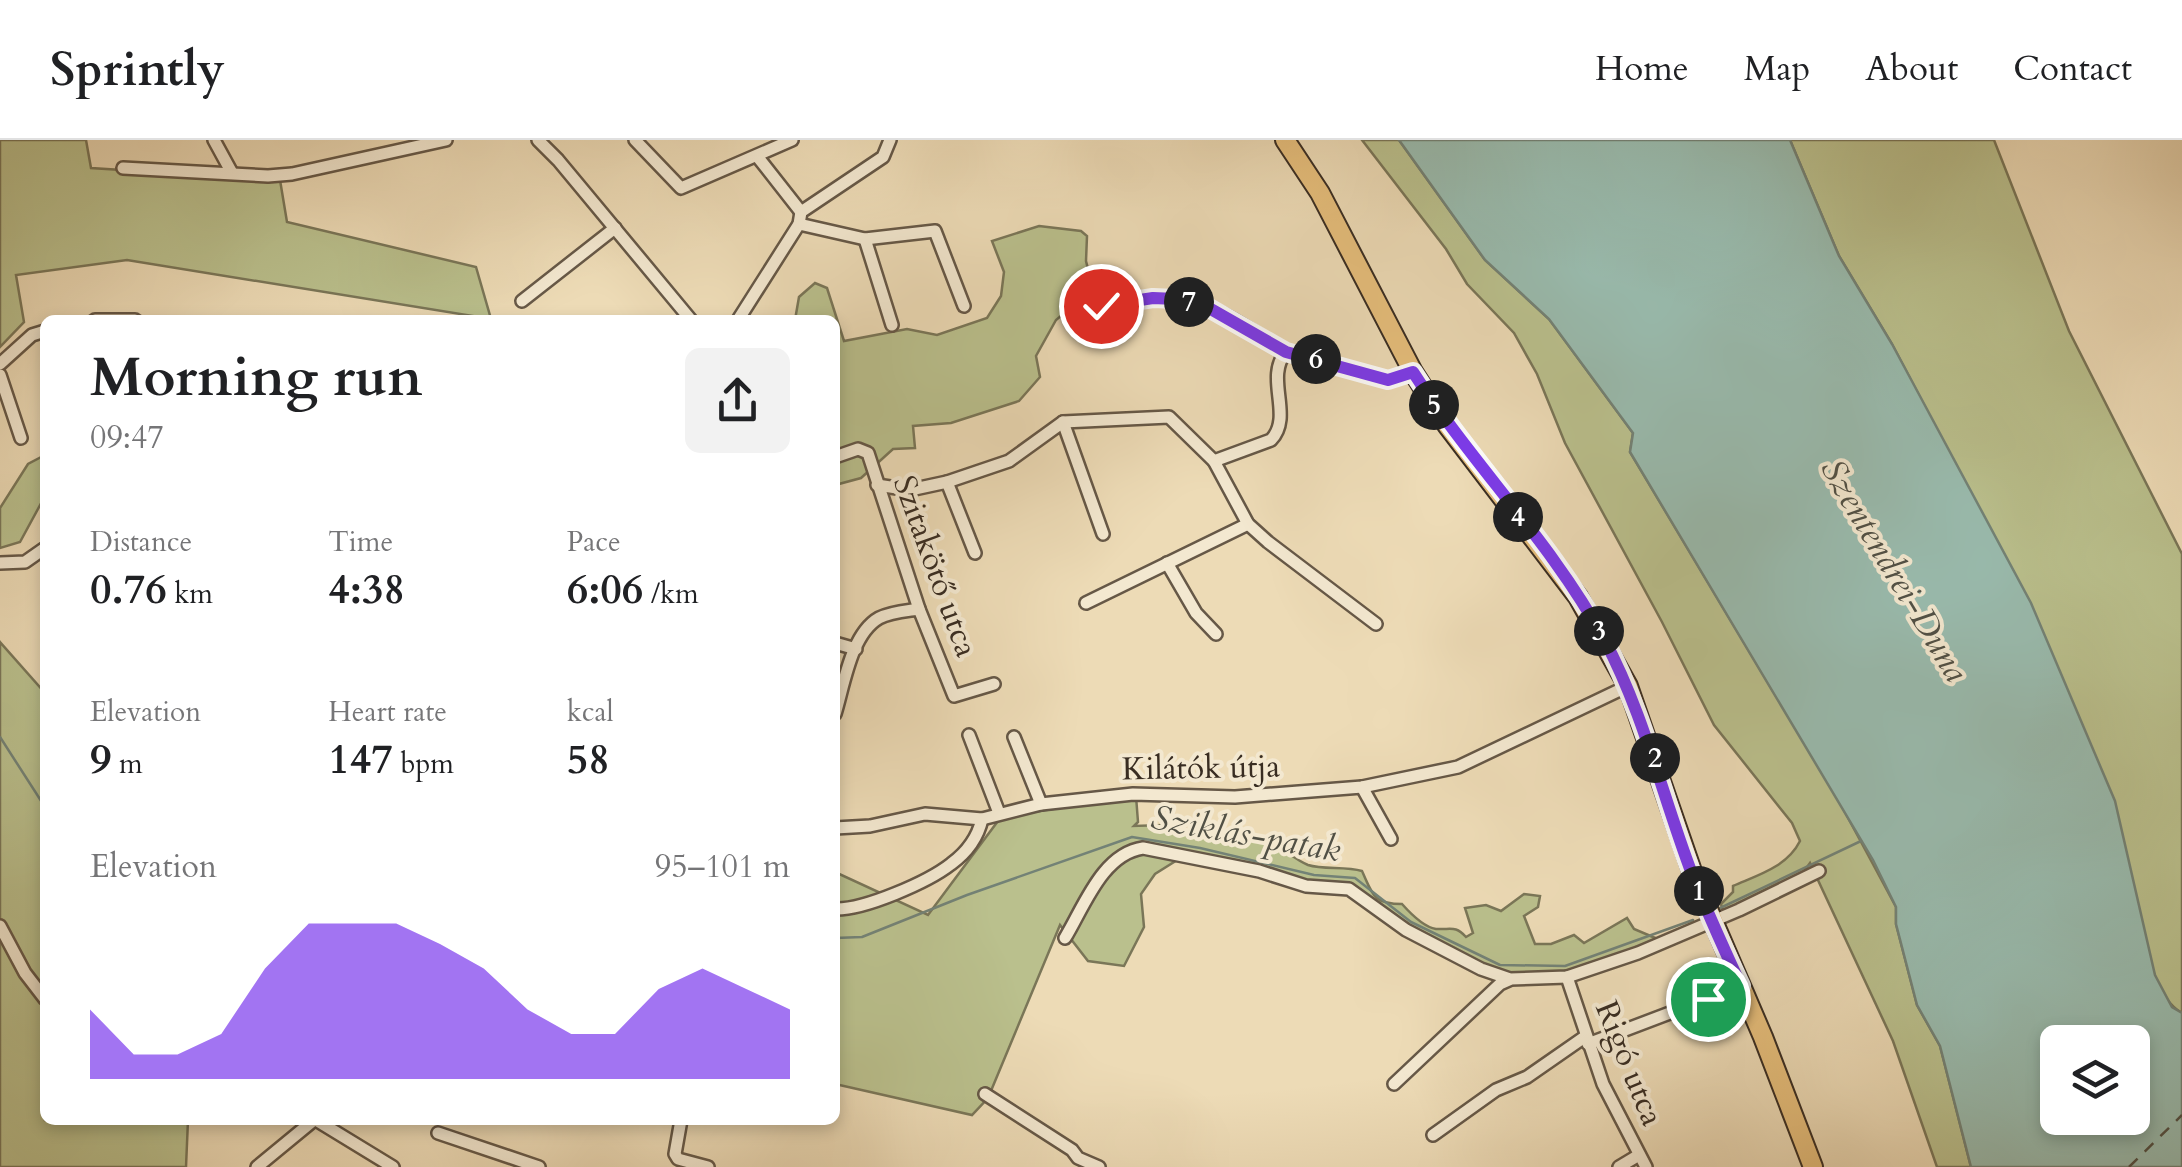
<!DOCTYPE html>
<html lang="en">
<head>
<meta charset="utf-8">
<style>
  :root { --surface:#fff; --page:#f2f2f2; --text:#202124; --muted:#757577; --line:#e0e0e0; --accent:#7c3aed }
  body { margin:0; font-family:Cardo,serif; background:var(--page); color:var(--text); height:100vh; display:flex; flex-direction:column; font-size:38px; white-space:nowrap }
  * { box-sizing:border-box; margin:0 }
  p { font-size:32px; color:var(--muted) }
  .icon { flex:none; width:55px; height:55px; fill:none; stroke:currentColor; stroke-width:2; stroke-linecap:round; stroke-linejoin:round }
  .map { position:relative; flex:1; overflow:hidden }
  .sheet { position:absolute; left:40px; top:175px; width:800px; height:810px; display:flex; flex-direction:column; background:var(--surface); border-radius:15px; box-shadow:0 5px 15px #0003 }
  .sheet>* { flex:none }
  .controls { position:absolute; left:2040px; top:885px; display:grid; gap:20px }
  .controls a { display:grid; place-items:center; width:110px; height:110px; border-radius:15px; background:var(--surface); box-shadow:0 5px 15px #0003; font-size:50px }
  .pin { position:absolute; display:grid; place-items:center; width:85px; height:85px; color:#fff; margin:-42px; border:5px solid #fff; border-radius:50%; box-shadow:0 2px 10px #0007 }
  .km { position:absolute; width:50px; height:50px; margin:-25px; border-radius:50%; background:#222; color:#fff; font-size:28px; line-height:50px; text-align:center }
  .round { display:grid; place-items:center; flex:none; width:105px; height:105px; border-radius:15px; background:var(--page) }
  .headline { display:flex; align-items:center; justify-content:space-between; height:170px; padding:0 50px }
  h1 { font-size:55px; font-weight:700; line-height:75px }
  .figures { display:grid; grid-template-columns:repeat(3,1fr); gap:15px; height:170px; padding:10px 50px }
  .figures div { display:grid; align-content:center }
  .figures b { font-size:42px; font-weight:700 }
  .figures small { font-size:28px; font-weight:400 }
  .figures p { font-size:28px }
  .chart { height:280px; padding:20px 50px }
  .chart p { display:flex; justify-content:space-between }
  .chart svg { width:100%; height:180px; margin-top:10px; fill:var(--accent); opacity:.7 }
  header { display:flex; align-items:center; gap:60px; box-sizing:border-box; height:140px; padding:0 50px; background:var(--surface); border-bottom:2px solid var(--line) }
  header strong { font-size:48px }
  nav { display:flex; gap:55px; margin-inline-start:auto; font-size:35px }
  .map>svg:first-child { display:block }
  .green { fill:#bac08d; stroke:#7a7658; stroke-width:2.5 }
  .water { fill:#99bbae; stroke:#738276; stroke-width:2.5; fill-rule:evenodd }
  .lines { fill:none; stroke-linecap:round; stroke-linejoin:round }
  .stream { stroke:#738276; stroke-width:2.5 }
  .ferry { stroke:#515045; stroke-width:2.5; stroke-dasharray:12 10; stroke-linecap:butt }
  .street-casing { stroke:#665847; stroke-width:16 }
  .primary-casing { stroke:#392d22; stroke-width:22 }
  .street { stroke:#f3e8d0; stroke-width:11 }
  .primary { stroke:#e6be7b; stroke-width:18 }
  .route-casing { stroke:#fff; stroke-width:20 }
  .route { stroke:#7c3aed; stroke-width:12 }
  .labels { text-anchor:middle; stroke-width:8; stroke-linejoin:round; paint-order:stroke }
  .street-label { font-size:32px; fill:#392d22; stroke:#f3e8d0 }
  .water-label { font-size:35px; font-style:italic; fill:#515045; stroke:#f3e8d0 }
</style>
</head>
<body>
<header>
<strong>Sprintly</strong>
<nav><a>Home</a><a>Map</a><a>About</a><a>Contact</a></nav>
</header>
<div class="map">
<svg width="2182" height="1027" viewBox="0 0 2182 1027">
  <rect width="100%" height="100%" fill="#eddbb6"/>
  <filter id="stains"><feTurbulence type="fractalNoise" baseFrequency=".002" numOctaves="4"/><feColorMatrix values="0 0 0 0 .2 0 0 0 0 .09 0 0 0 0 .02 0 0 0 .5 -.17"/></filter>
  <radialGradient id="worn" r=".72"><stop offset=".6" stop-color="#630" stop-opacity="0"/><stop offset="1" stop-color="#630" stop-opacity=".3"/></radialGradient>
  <!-- green -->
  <g class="green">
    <path d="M0,0H86L91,28L280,40L287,82L476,127L491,179L127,120L16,135L24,182L0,207Z"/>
    <path d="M1362,0H1399L1485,120L1549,179L1633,293L1630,312L1839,661L1896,767V784L1917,865L1940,906L1971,1027H1937L1893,901L1810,723L1802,734L1723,772L1721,764L1733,752V746C1758,735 1787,727 1800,701L1792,683L1714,585L1662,482L1565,303L1537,234L1514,193L1467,144L1446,109Z"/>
    <path d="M1790,0H1994L2069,191L2182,414V873C2151,855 2147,802 2139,770L1979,370L1892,204L1839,116Z"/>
    <path d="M1039,86L1081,91L1087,96L1086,121L1093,149L1056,180L1036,216L1040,237L1019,261L951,283L913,286L915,308L893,309L861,338L835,345V180H795L799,157L815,143L827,148L844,201L907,189L937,195L987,178L1001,156L1004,132L992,101Z"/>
    <path d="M45,315V356L20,402L0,408V368L28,324Z"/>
    <path d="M0,502L45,553V980H188L186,1027H0Z"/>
    <path d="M1136,656L1138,682L1134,686L1164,685L1174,693H1189L1196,680C1212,705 1240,692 1267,701C1282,706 1293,719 1308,725C1324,730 1345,726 1362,731C1373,755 1373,764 1402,764C1410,773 1423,787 1436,789C1451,790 1455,785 1466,797L1473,793L1465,768L1486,765L1501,771L1524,754L1540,756L1538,767L1524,776L1535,804H1551L1574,795L1584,803L1627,778L1634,789L1660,800L1565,833L1515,834L1499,831L1463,815L1399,781L1358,748L1306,741L1190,712L1155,734L1141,754L1144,787L1124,826L1088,821L1060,785L988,958L972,975L835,944V732L928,775L1001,677Z"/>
  </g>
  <!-- water -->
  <path class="water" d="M1399,0H1790L1839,116L1892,204L2031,463L2115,661L2155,835L2172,867L2182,873V1027H1971L1940,906L1917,865L1896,784V767L1873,720L1630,312L1633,293L1549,179L1485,120ZM2058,902H2132V978H2058Z"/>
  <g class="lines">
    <!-- stream -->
    <g class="stream">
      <path d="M0,597L45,667"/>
      <path d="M1718,769L1861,701"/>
      <path d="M835,798L862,797L967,755L1132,697L1200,708L1314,735L1355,738L1411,782L1500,825L1565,826L1693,780"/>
    </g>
    <!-- ferry -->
    <path class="ferry" d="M2129,1027L2182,975"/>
    <!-- street casing -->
    <g class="street-casing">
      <g id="street">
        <path d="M214,0L232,33"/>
        <path d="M538,0L558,20L691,180"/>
        <path d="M635,0L681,48L792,0"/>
        <path d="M757,16L801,72"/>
        <path d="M123,28L268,36L292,34L446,0"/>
        <path d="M799,84L865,99L935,91L964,166"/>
        <path d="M865,99L892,185"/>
        <path d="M522,161L615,88"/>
        <path d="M1101,166C1124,163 1148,157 1172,159C1213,161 1251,191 1286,212"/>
        <path d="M95,180H135"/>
        <path d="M738,180L799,84L801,72L883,17L890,0"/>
        <path d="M0,224L32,195L45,191"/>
        <path d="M0,235L21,298"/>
        <path d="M1063,282L1103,394"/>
        <path d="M835,317L858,309L868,313L919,469L954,556L994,544"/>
        <path d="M1214,321L1248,384L1268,402L1376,484"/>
        <path d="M947,342L975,413"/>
        <path d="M877,345L910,350L947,342L1009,321L1063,282L1169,277L1214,321L1271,300C1294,276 1264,238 1286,212L1388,239L1413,232"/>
        <path d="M0,423L25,422L45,408"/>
        <path d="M1167,423L1196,473L1216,494"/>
        <path d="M1086,463L1248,384"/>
        <path d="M835,503L856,509"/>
        <path d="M835,574C844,545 851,494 879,478C890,472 906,471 919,469"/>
        <path d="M969,595L999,673"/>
        <path d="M1014,597L1041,664"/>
        <path d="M1362,647L1391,699"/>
        <path d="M835,688L870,686L925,674L982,679L1041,664L1133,654L1235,657L1362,647L1458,627L1628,546"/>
        <path d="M835,769C864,770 928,742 951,724C966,713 978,697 982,679"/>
        <path d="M0,786L25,833L45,859"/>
        <path d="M1065,798C1084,767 1102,714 1143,708L1259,731L1306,746L1349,749L1406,790L1481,829L1510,839L1567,837L1638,813L1739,770L1819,731"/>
        <path d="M1567,837L1603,944L1646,1027"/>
        <path d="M1588,904L1741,846"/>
        <path d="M1394,944L1500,844L1509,840"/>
        <path d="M985,954L1072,1010L1078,1018L1099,1027"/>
        <path d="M316,980L393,1027"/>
        <path d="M681,980L675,1014L678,1019L708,1027"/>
        <path d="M438,993L539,1027"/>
        <path d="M1433,995L1496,950L1527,937L1586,896"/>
        <path d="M257,1027L314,980"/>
        <path d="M1619,1027L1639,1015"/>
      </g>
    </g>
    <!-- primary casing -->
    <g class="primary-casing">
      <path id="primary" d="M1285,0L1320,53L1413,232L1447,285L1578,457L1628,546L1693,734L1763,897L1813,1027"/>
    </g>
    <!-- street -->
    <use href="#street" class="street"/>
    <!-- primary -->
    <use href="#primary" class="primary"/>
  </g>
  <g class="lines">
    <!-- route casing -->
    <g class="route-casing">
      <path id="route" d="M1101,166L1153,158L1176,159L1209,168L1286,212L1388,240L1413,232C1472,324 1552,403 1604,499C1644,574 1662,655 1692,734C1707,772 1724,809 1741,846L1708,859"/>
    </g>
    <!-- route -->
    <use href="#route" class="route"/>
  </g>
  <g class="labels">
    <!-- street labels -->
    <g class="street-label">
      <text transform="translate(936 426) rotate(70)" y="11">Szitakötő utca</text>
      <text transform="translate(1201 627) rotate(-1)" y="11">Kilátók útja</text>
      <text transform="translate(1630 923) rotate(68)" y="11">Rigó utca</text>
    </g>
    <!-- water labels -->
    <g class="water-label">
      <text transform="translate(1895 430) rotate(59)" y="12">Szentendrei-Duna</text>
      <text transform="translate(1246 693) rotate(10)" y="12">Sziklás-patak</text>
    </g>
  </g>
  <rect width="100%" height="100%" filter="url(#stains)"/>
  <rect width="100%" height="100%" fill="url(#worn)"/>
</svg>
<div class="controls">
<a><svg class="icon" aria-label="layers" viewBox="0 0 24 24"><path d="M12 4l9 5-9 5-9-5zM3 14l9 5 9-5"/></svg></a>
</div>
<div class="pin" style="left:1708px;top:859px;background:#1e9e55"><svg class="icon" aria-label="arrive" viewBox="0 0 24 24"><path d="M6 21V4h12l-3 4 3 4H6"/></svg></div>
<div class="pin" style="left:1101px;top:166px;background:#d93025"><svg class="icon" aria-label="check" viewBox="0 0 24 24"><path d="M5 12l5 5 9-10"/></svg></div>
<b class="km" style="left:1699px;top:751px">1</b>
<b class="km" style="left:1655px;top:618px">2</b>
<b class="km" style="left:1599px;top:491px">3</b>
<b class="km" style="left:1518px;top:377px">4</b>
<b class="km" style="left:1434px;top:265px">5</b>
<b class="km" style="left:1316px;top:219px">6</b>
<b class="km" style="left:1189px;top:162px">7</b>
<section class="sheet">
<div class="headline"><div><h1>Morning run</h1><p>09:47</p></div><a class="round"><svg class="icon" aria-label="share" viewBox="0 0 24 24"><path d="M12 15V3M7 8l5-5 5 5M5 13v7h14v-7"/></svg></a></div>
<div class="figures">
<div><p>Distance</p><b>0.76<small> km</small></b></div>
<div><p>Time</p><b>4:38</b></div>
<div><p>Pace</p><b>6:06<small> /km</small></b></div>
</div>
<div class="figures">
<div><p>Elevation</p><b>9<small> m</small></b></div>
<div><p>Heart rate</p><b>147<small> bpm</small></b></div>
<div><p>kcal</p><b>58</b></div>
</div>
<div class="chart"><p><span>Elevation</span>95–101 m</p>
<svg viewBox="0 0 160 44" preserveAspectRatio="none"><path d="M0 44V27L10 38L20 38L30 33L40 17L50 6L60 6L70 6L80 11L90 17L100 27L110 33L120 33L130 22L140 17L150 22L160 27V44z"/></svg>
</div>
</section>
</div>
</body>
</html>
